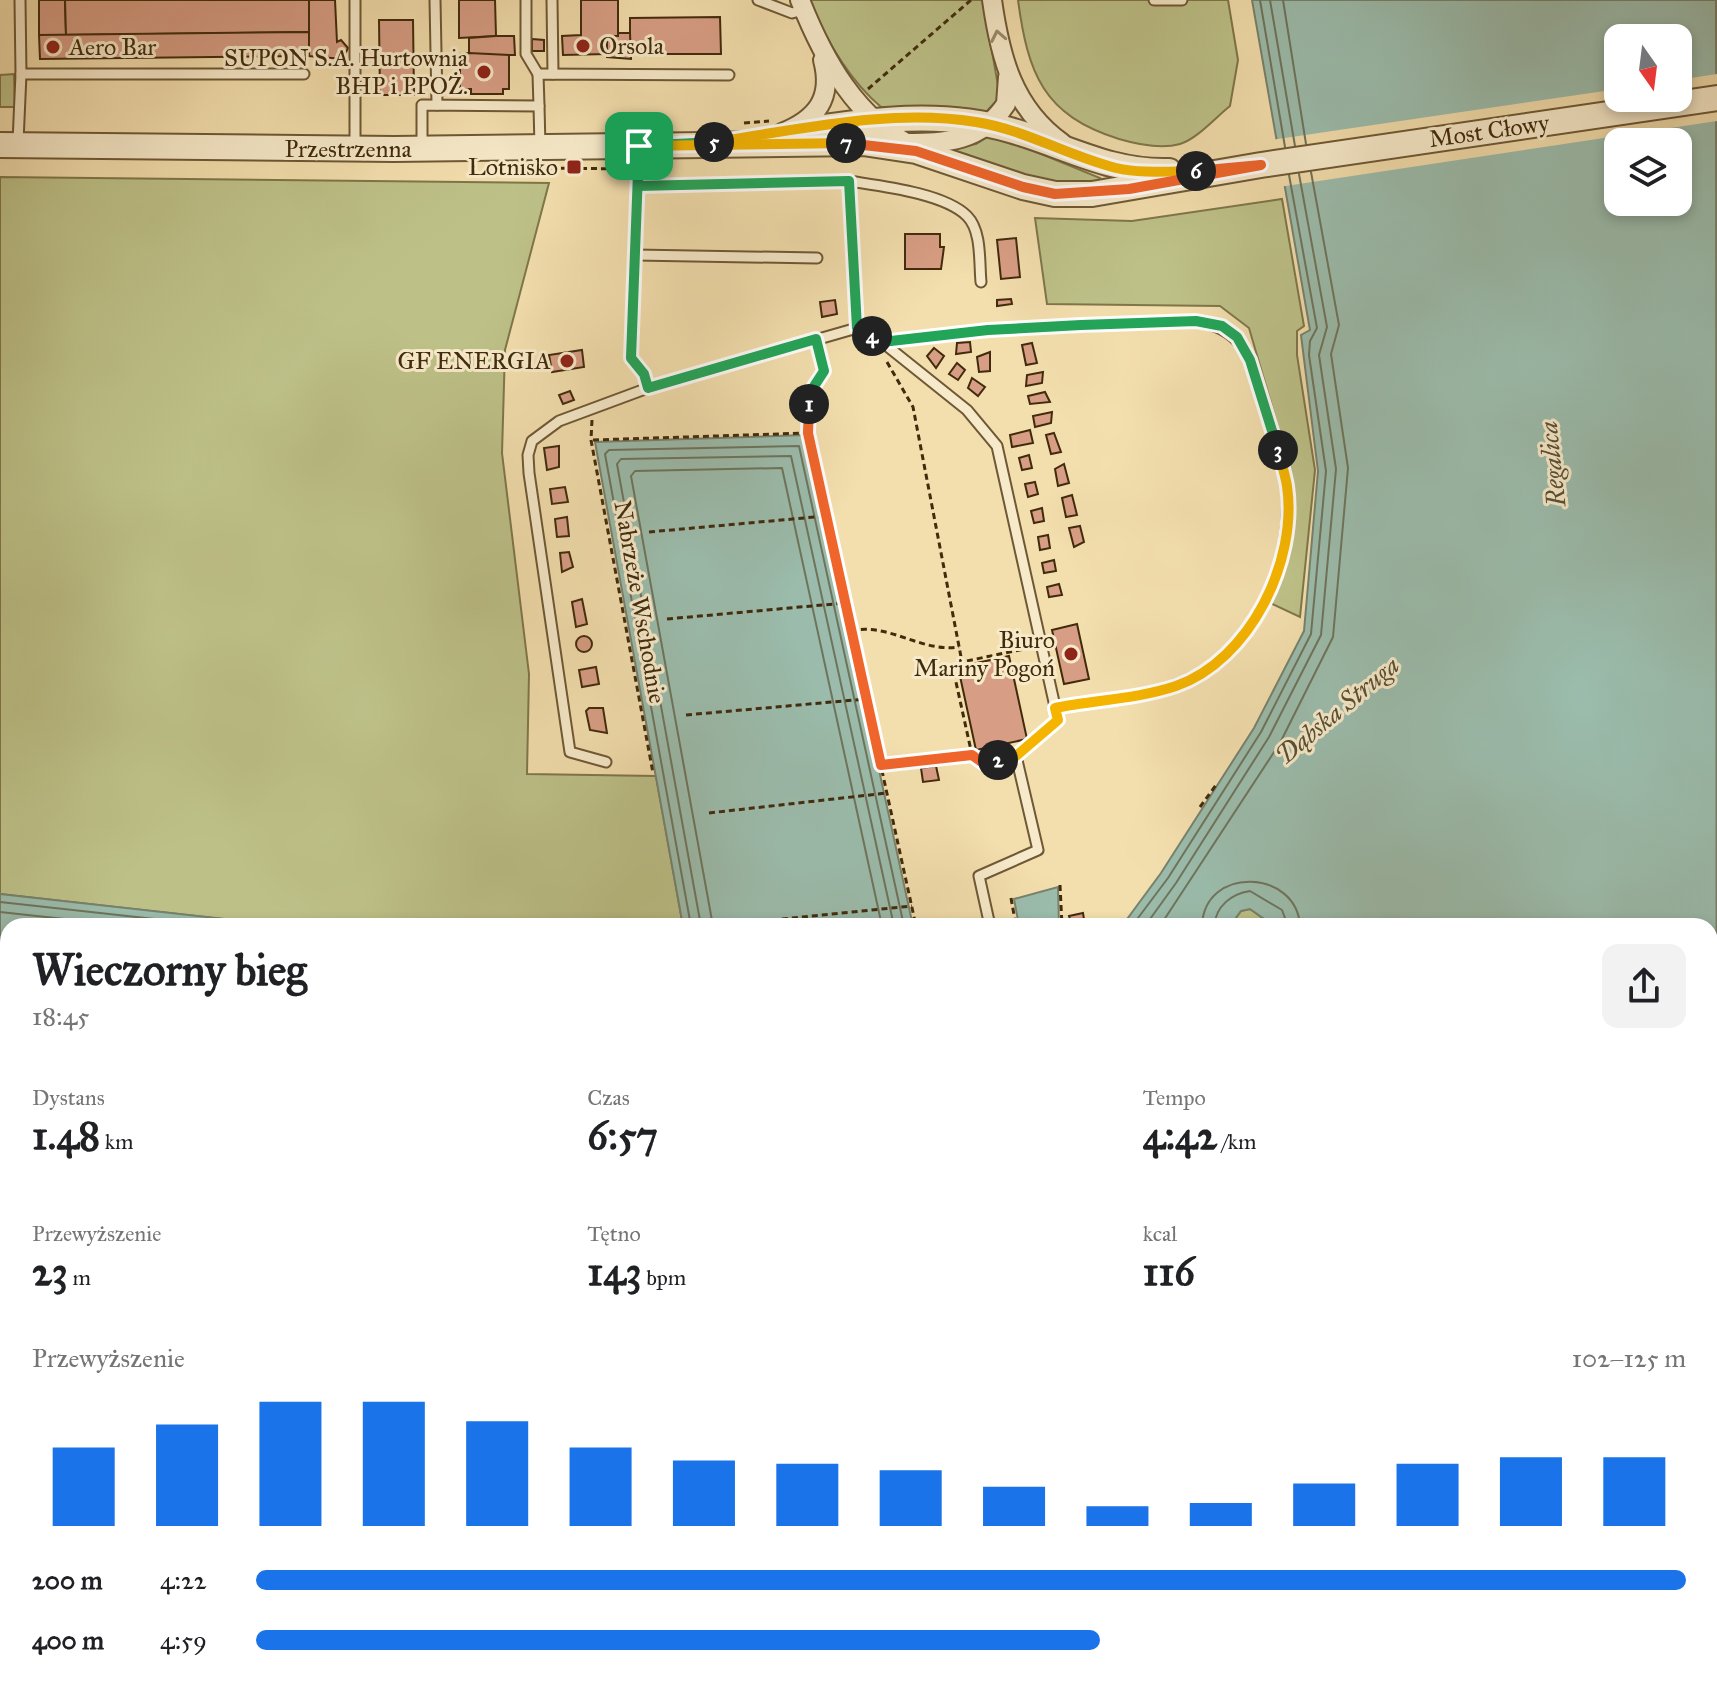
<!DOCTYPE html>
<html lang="pl">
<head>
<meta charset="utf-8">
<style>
  :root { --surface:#fff; --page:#f2f2f2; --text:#202124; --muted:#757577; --accent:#1a73e8 }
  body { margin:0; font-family:"IM FELL Great Primer",serif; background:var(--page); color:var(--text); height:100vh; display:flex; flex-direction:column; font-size:30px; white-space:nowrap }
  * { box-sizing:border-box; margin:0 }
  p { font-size:26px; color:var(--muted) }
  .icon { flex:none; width:44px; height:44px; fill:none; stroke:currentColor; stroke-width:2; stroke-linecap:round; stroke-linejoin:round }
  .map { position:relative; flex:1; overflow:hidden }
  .side { position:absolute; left:0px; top:918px; width:1718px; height:770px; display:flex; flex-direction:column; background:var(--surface); border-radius:24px 24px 0 0; box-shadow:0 4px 12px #0003 }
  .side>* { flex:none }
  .needle { width:52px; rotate:166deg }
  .buttons { position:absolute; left:1604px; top:24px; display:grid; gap:16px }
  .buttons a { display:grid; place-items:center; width:88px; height:88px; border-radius:16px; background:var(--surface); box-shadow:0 4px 12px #0003; font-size:40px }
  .pin { position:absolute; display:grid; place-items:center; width:68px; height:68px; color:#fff; margin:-34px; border-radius:16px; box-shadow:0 4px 12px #0006 }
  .km { position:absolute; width:40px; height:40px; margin:-20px; border-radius:50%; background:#222; color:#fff; font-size:22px; line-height:40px; text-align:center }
  .round { display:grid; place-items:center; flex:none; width:84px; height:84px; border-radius:16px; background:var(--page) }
  .head { display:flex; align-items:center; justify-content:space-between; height:136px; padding:0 32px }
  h1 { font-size:44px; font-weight:800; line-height:60px }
  .stats { display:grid; grid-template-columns:repeat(3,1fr); gap:12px; height:136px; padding:8px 32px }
  .stats div { display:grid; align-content:center }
  .stats b { font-size:40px; font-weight:800 }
  .stats small { font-size:22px; font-weight:400 }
  .stats p { font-size:22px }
  .chart { height:224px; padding:16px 32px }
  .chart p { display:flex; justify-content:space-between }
  .chart svg { width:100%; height:144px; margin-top:8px; stroke:var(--accent); stroke-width:6 }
  ul { padding:0 32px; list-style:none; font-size:26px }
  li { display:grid; grid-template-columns:128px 96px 1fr; align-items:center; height:60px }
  li i { height:20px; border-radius:10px; background:var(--accent) }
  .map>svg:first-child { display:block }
  .green { fill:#bdc188; stroke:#7f764a; stroke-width:2 }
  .water { fill:#9bbcac; stroke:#77826c; stroke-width:2; fill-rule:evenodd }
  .pier { fill:#f3dead }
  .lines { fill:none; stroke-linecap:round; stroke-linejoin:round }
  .shore { stroke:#6e745c; stroke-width:2 }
  .building { fill:#d89e85; stroke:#412b0d; stroke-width:2 }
  .service-casing { stroke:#6e5835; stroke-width:13 }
  .minor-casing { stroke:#6e5835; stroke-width:22 }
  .tertiary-casing { stroke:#6e5835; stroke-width:28 }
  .path { stroke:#412b0d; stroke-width:3; stroke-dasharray:6 4; stroke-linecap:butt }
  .service { stroke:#f7eaca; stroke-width:9 }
  .minor { stroke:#f7eaca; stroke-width:18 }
  .tertiary { stroke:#f7eaca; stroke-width:24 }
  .oneway { stroke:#9c8a6c }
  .split-1-casing { stroke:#fff; stroke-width:16 }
  .split-2-casing { stroke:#fff; stroke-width:16 }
  .split-3-casing { stroke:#fff; stroke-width:16 }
  .split-4-casing { stroke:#fff; stroke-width:16 }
  .split-5-casing { stroke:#fff; stroke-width:16 }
  .split-6-casing { stroke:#fff; stroke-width:16 }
  .split-7-casing { stroke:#fff; stroke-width:16 }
  .split-8-casing { stroke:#fff; stroke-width:16 }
  .split-1 { stroke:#22a559; stroke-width:10 }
  .split-2 { stroke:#f0652b; stroke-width:10 }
  .split-3 { stroke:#f5b400; stroke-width:10 }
  .split-4 { stroke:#22a559; stroke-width:10 }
  .split-5 { stroke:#22a559; stroke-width:10 }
  .split-6 { stroke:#f5b400; stroke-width:10 }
  .split-7 { stroke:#f0652b; stroke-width:10 }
  .split-8 { stroke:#f5b400; stroke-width:10 }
  .poi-dot { fill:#8f2418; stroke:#f7eaca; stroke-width:3 }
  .labels { text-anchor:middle; stroke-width:6; stroke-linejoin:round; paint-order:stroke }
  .poi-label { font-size:24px; fill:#412b0d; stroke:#f7eaca; text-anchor:end }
  .street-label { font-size:24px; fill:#412b0d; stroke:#f7eaca }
  .water-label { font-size:26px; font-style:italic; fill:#584f35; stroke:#f7eaca }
</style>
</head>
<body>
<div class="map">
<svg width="1717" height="1687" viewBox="0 0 1717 1687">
  <rect width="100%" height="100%" fill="#f3dead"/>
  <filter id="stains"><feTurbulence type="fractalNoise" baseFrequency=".0025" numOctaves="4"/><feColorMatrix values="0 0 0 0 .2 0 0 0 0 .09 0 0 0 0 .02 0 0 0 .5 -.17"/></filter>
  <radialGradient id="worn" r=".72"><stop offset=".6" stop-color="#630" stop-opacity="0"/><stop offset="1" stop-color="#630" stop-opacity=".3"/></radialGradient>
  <!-- green -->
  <g class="green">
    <path d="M809,0H983L1000,97L985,113L941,107H881C848,79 826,40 809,0Z"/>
    <path d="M1018,0H1228L1238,60L1230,106C1216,117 1197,139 1180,144C1162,149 1136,144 1119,139C1043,115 1028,74 1018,0Z"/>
    <path d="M14,74L15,107H0V75Z"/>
    <path d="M992,134L1100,178L1096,185L1040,180L953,153L955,147L976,144Z"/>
    <path d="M0,177L549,183L505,350L502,453L529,674L527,774L656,776L683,926H284L0,894Z"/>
    <path d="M1282,199L1304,326L1297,331V355L1315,470L1300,617L1270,603L1286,567L1294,513L1288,461L1249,328L1220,306L1047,304L1035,218L1132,221Z"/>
    <path d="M1250,909L1274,926H1230L1241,911Z"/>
    <path d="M0,996H8V1404L0,1408Z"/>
    <path d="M641,1680H1401L1400,1687H643Z"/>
  </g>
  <!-- water -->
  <g class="water">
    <path d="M1252,0H1716L1717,1687H1400L1401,1680H1710V926H1274L1250,909L1241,911L1230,926H1122L1161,873L1254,728L1304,631L1318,471L1301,335L1310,330ZM1618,38H1678V98H1618ZM1618,142H1678V202H1618Z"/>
    <path d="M806,435L913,926H683L595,442Z"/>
    <path d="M1058,887L1059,926H1019L1014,899Z"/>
    <path d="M0,894L287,926H8V996H0Z"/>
    <path d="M8,1404V1680H641L643,1687H0V1408Z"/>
  </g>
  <!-- pier -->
  <path class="pier" d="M1717,74V121L1279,187L1271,140L1618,89V98H1678V80Z"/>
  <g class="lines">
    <!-- shore -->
    <g class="shore">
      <path d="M1260,0L1285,147"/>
      <path d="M1270,0L1295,146"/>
      <path d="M1283,0L1306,144"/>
      <path d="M0,902L218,926"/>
      <path d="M0,912L129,926"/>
      <path d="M691,926L605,454L609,450L799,446L904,926"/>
      <path d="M701,926L617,464L621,459L791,456L894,926"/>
      <path d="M713,926L631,476L635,471L782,468L882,926"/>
      <path d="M1132,926L1168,878L1261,732L1311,634L1326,471L1309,355L1310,341L1317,328L1289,175"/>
      <path d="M1145,926L1176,883L1269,737L1321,635L1336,469L1319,355L1327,327L1299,174"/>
      <path d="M1160,926L1280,743L1333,637L1348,468L1331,354L1339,325L1311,172"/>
      <path d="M1202,926C1204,865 1297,869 1300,926"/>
      <path d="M1214,926C1216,906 1231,894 1250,891L1282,910L1288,926"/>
    </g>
  </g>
  <!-- building -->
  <g class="building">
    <path d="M39,0H65L66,35H39Z"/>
    <path d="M65,0H309V32L66,35Z"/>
    <path d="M309,0H335L337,42L341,40L348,48L343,59L309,56Z"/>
    <path d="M459,0H495L496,36L459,38Z"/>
    <path d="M581,0H618V36H607V54L563,55L562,36L581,35Z"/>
    <path d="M720,17L721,54H630V18Z"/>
    <path d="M379,20H413L414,95H380Z"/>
    <path d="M309,32V56L40,59L39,35Z"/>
    <path d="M618,33H630L631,59L607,57V36H618Z"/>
    <path d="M496,36H514L515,55H469V38Z"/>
    <path d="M532,39L544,40V51H532Z"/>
    <path d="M469,53L509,55V89H503V94H471V89H460V54Z"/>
    <path d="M905,234H940V247H944L941,269H905Z"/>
    <path d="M1016,238L1020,277L1001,279L997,240Z"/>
    <path d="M1011,299L1012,304L997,306V300Z"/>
    <path d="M835,300L837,314L822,317L820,302Z"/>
    <path d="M970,342L971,352L956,354L957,343Z"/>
    <path d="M1032,343L1037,363L1026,365L1022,345Z"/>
    <path d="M934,348L944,356L936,368L927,356Z"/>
    <path d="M582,350L584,367L552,372L549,355Z"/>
    <path d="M990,352V371L979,372L977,357Z"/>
    <path d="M957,363L965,370L958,380L949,374Z"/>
    <path d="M1043,372L1042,383L1026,386L1027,375Z"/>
    <path d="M972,378L985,387L978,396L968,388Z"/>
    <path d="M570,391L574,400L563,404L559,395Z"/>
    <path d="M1045,392L1050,402L1030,404L1028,396Z"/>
    <path d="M1052,412L1051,423L1035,427L1033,416Z"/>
    <path d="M1030,430L1033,443L1012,447L1010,435Z"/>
    <path d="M1054,433L1061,452L1051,454L1046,435Z"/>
    <path d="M559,446V467L547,470L544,448Z"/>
    <path d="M1029,455L1032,468L1022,470L1019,458Z"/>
    <path d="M1064,464L1069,483L1058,486L1055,469Z"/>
    <path d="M1035,482L1038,494L1028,497L1025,484Z"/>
    <path d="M565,487L568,502L552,504L550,489Z"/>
    <path d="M1072,495L1077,515L1066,517L1062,498Z"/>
    <path d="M1042,508L1044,521L1034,523L1031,511Z"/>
    <path d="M567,517L569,536L557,537L555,519Z"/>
    <path d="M1080,526L1084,542L1074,547L1069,528Z"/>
    <path d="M1048,535L1050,548L1040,550L1038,537Z"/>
    <path d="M569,552L573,567L562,572L560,553Z"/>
    <path d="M1054,560L1056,571L1044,573L1042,563Z"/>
    <path d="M1059,584L1062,595L1049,597L1047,587Z"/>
    <path d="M582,599L587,624L576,627L572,602Z"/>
    <path d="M1077,624L1089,679L1064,684L1052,630Z"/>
    <circle cx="584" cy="644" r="8"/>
    <path d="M1009,656L1027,739L976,750L958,667Z"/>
    <path d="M596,667L599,684L582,687L579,670Z"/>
    <path d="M589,708H603L607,733L590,730L586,711Z"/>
    <path d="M936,766L939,780L923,782L921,768Z"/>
    <path d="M1083,913L1085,926H1072L1069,916Z"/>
  </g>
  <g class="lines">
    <!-- service casing -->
    <g class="service-casing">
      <g id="service">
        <path d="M20,0L21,74"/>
        <path d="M355,0V145"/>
        <path d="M435,0L437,105"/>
        <path d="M526,0V54L538,74"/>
        <path d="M552,0L553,74"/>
        <path d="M758,0L792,13L804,10"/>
        <path d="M1154,0H1182"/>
        <path d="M539,106L540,147"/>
        <path d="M18,142L21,74H304"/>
        <path d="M422,145V105L539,106L538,74L729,75"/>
        <path d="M639,149L631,358L644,374L648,388"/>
        <path d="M849,181C880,186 944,193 967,216C982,231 979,262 981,282"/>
        <path d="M638,186L849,181L857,328"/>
        <path d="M635,255L817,258"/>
        <path d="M816,339L824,371"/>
        <path d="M882,342L988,330L1196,321C1246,330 1249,358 1263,402C1272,430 1285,461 1287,490C1291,557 1266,625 1211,666C1167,699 1107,698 1055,708"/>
        <path d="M606,762L570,752L529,473L528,455L532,441L559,421L648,388L857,328L882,342L967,410L997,446L1058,720L1016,756L1038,850L979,876L990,926"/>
      </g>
    </g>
    <!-- minor casing -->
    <g class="minor-casing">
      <g id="minor">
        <path d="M800,0C823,58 856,120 916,148"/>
        <path d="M992,0C1000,57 1013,108 1062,143"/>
        <path d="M782,133C817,119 833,98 823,60"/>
        <path d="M905,143C947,143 981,142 1006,104L1008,77"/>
      </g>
    </g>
    <!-- tertiary casing -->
    <g class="tertiary-casing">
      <g id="tertiary">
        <path d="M802,130C871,120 942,110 1010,130C1064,145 1110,173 1169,171"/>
        <path d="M0,145L394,149L863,143L916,151L1023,187L1055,194H1092L1261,165L1717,98"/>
      </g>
    </g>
    <!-- path -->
    <g class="path">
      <path d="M868,89L971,0"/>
      <path d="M744,123L769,121"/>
      <path d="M551,168L627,169"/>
      <path d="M887,362L913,407L962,662"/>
      <path d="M818,381L809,394L808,433L916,926"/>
      <path d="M592,420L591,440L653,773"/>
      <path d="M593,440L808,433"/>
      <path d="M649,532L826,516"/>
      <path d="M667,619L845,603"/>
      <path d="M851,631C888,622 922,653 959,647"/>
      <path d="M686,715L866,699"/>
      <path d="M972,755L983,763L1005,758"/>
      <path d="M881,765L972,755L952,664L1029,648"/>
      <path d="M1200,807L1216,785"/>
      <path d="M709,813L887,793"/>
      <path d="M1060,885L1062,926"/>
      <path d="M1011,898L1016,926"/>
      <path d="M772,920L912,906"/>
    </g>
    <!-- service -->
    <use href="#service" class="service"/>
    <!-- minor -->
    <use href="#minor" class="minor"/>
    <!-- tertiary -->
    <use href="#tertiary" class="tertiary"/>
  </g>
  <!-- one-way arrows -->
  <defs><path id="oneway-chevron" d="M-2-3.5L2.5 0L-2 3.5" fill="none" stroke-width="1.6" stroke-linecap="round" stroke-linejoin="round" transform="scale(2)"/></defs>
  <use class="oneway" href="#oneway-chevron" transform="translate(998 36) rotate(-101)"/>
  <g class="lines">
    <!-- split-1 casing -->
    <g class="split-1-casing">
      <path id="split-1" d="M639,146L631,358L644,374L648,388L816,339L824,371L809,394V404"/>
    </g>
    <!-- split-2 casing -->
    <g class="split-2-casing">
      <path id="split-2" d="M809,404L808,433L881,765L972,755L983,763L998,760"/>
    </g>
    <!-- split-3 casing -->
    <g class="split-3-casing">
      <path id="split-3" d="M998,760L1016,756L1058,720L1055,708C1095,700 1137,699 1176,686C1250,660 1298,561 1287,486C1285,474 1281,462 1278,450"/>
    </g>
    <!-- split-4 casing -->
    <g class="split-4-casing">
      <path id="split-4" d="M872,336L882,342L988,330L1081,325L1196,321L1222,326L1237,337L1250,360L1278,450"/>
    </g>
    <!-- split-5 casing -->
    <g class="split-5-casing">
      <path id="split-5" d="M714,142L639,146L638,186L849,181L857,328L872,336"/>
    </g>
    <!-- split-6 casing -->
    <g class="split-6-casing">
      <path id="split-6" d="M714,142C799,130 890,108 976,122C1026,130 1068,156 1116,168C1142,174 1169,171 1196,171"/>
    </g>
    <!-- split-7 casing -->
    <g class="split-7-casing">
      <path id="split-7" d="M846,143L916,151L1023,187L1055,194L1129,189L1261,165L1196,171"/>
    </g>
    <!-- split-8 casing -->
    <g class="split-8-casing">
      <path id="split-8" d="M639,146L846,143"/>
    </g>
    <!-- split-1 -->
    <use href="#split-1" class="split-1"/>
    <!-- split-2 -->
    <use href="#split-2" class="split-2"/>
    <!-- split-3 -->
    <use href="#split-3" class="split-3"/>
    <!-- split-4 -->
    <use href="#split-4" class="split-4"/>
    <!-- split-5 -->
    <use href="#split-5" class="split-5"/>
    <!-- split-6 -->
    <use href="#split-6" class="split-6"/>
    <!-- split-7 -->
    <use href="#split-7" class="split-7"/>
    <!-- split-8 -->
    <use href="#split-8" class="split-8"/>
  </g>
  <!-- markers -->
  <g class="poi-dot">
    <circle cx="583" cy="46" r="8"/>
    <circle cx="53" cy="47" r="8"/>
    <circle cx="484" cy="72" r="8"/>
    <rect x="566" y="159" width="16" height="16" rx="4"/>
    <circle cx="567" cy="361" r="8"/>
    <circle cx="1071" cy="654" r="8"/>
  </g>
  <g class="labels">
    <!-- poi labels -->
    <g class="poi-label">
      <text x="599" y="54" text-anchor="start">Orsola</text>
      <text x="69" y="55" text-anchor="start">Aero Bar</text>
      <text x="468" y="66">SUPON S.A. Hurtownia<tspan x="468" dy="28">BHP i PPOŻ.</tspan></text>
      <text x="558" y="175">Lotnisko</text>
      <text x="551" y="369">GF ENERGIA</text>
      <text x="1055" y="648">Biuro<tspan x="1055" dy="28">Mariny Pogoń</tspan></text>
    </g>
    <!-- street labels -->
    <g class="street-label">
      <text transform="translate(1489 131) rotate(-8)" y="8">Most Cłowy</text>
      <text x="348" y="157">Przestrzenna</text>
      <text transform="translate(640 602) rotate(80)" y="8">Nabrzeże Wschodnie</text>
    </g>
    <!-- water labels -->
    <g class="water-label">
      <text transform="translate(1552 464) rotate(-96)" y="9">Regalica</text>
      <text transform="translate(1337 710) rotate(-40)" y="9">Dąbska Struga</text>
    </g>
  </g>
  <rect width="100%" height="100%" filter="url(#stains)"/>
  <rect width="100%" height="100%" fill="url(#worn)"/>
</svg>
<div class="buttons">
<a><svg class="needle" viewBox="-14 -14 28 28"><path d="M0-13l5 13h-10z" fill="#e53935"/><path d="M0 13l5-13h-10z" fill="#757577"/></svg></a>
<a><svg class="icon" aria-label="layers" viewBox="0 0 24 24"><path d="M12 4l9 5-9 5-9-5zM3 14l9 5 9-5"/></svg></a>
</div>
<div class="pin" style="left:639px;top:146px;background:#1e9e55"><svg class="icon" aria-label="arrive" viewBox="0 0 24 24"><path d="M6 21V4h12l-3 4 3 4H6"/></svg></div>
<b class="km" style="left:809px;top:404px">1</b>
<b class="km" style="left:998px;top:760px">2</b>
<b class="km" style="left:1278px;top:450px">3</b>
<b class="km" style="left:872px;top:336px">4</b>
<b class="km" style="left:714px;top:142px">5</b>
<b class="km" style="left:1196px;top:171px">6</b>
<b class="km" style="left:846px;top:143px">7</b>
<section class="side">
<div class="head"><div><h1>Wieczorny bieg</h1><p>18:45</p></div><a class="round"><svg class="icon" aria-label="share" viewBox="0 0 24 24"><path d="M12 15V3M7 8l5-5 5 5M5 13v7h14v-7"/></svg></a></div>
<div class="stats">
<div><p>Dystans</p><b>1.48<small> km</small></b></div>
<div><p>Czas</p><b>6:57</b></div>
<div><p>Tempo</p><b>4:42<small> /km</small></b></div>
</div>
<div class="stats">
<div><p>Przewyższenie</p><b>23<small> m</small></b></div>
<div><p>Tętno</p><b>143<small> bpm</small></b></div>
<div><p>kcal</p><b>116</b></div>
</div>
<div class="chart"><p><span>Przewyższenie</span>102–125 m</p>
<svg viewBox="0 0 160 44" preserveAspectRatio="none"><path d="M5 44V20M15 44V13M25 44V6M35 44V6M45 44V12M55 44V20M65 44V24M75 44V25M85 44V27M95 44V32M105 44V38M115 44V37M125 44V31M135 44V25M145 44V23M155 44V23"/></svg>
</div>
<ul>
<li><b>200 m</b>4:22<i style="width:100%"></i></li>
<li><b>400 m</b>4:59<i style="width:59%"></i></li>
</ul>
</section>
</div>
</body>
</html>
